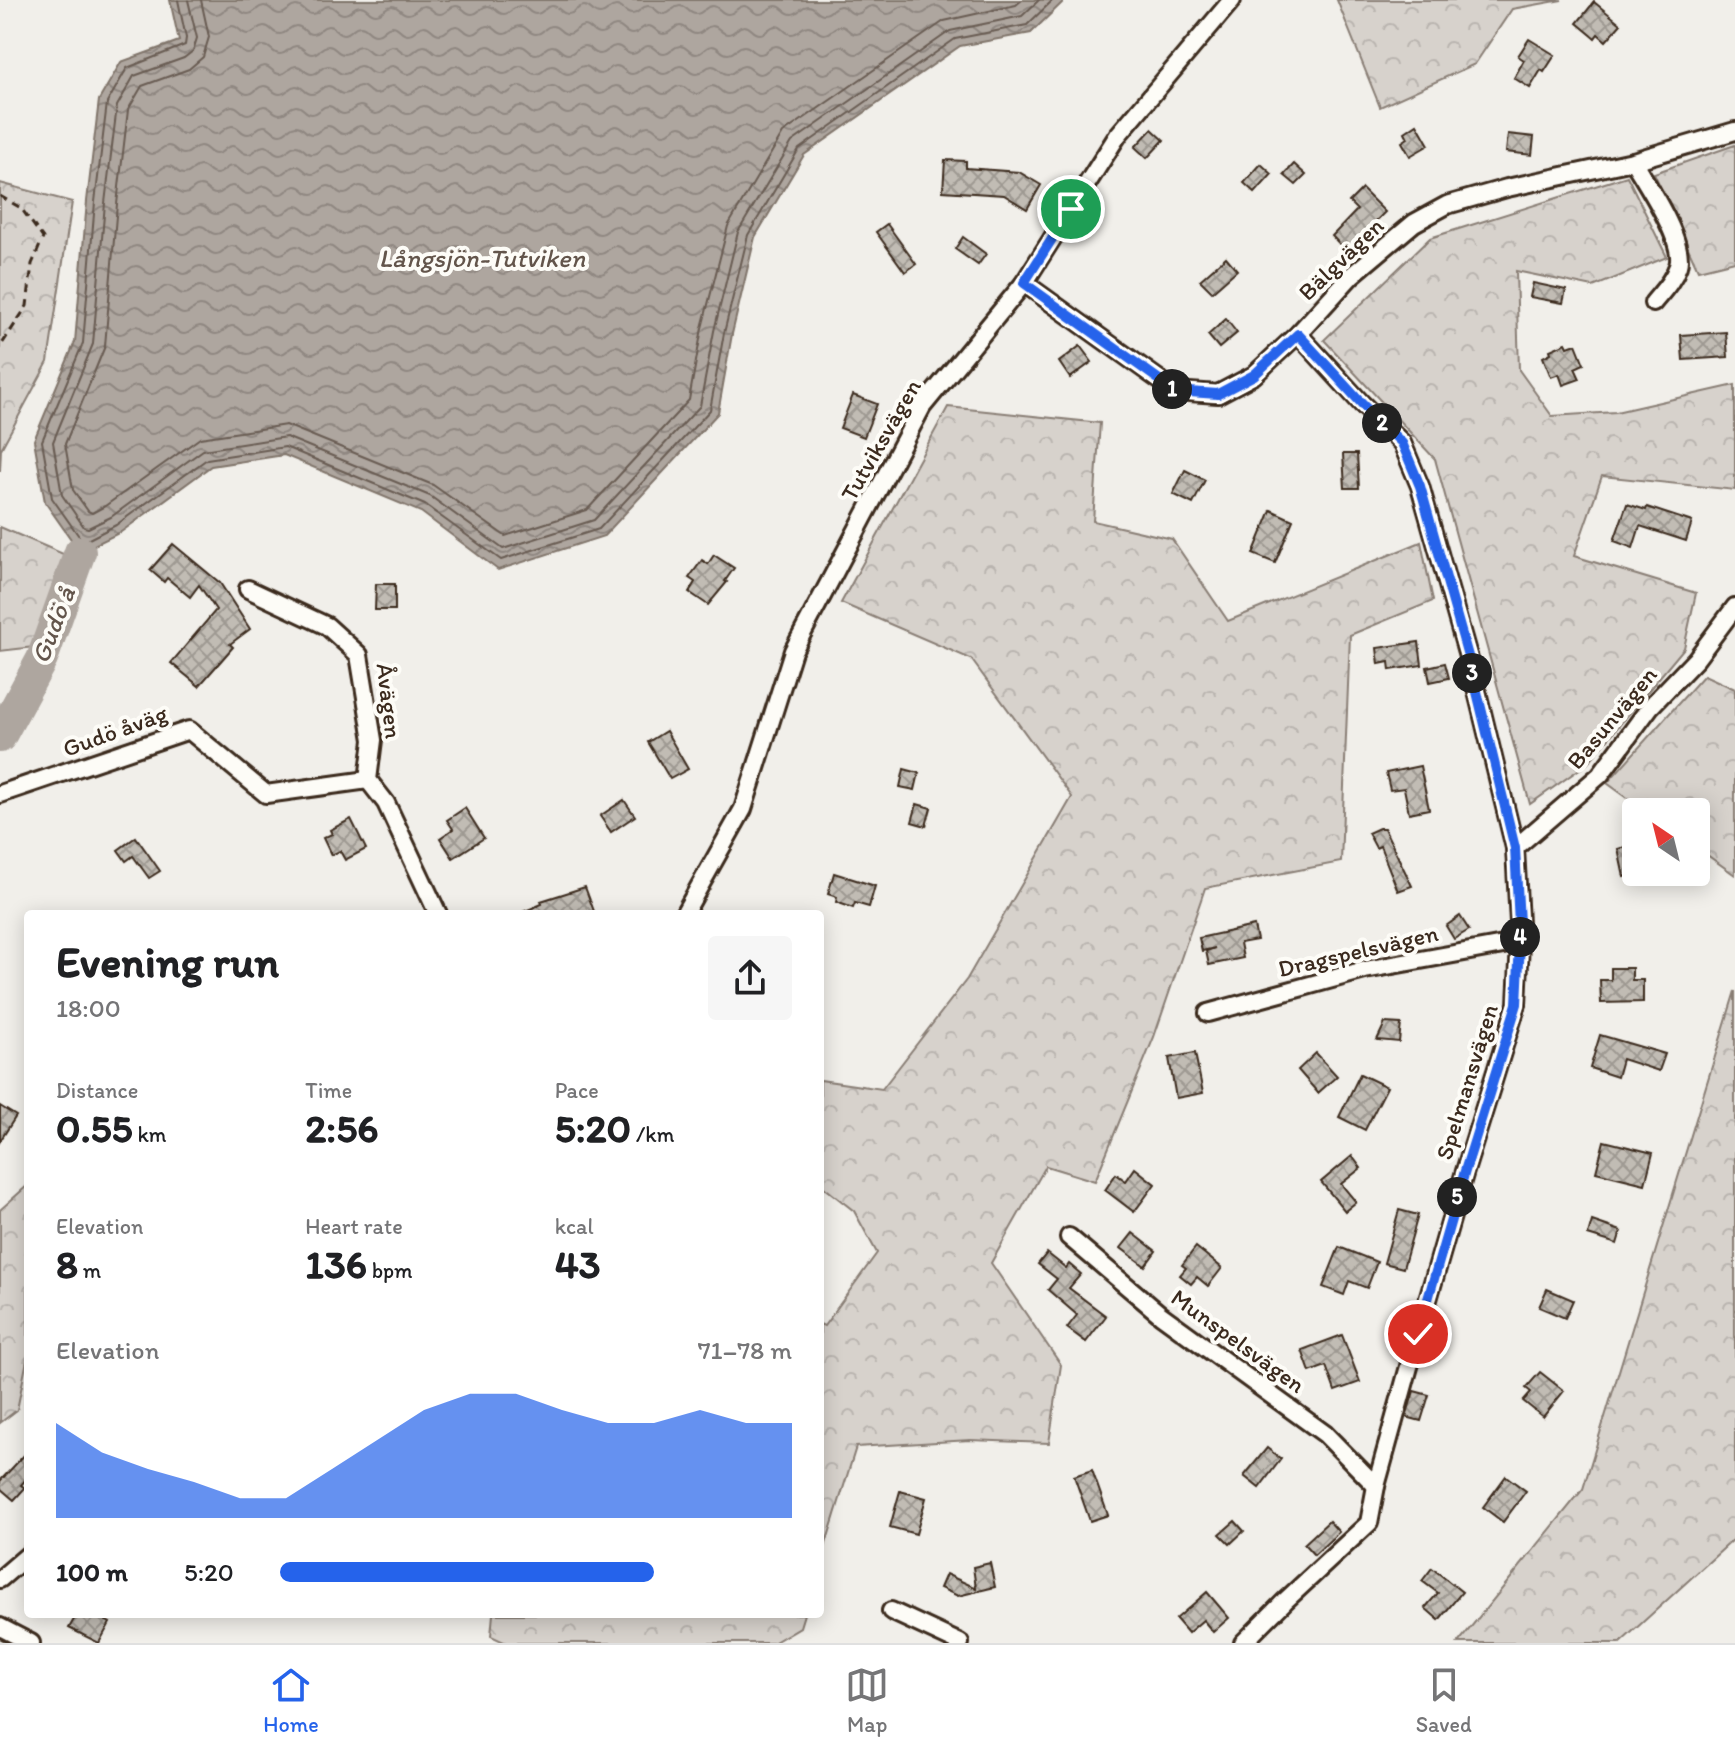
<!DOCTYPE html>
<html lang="en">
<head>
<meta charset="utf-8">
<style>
  :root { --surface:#fff; --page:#f6f6f6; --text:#202124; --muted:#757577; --line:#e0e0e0; --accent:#2563eb }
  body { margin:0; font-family:Itim,sans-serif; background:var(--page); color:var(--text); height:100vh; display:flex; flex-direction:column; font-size:30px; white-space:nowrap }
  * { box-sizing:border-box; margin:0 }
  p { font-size:26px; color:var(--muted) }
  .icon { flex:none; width:44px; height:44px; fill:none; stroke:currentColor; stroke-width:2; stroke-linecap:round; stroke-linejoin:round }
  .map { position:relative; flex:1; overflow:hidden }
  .details { position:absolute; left:24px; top:910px; width:800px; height:708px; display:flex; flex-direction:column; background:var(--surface); border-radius:8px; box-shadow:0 4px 20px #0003 }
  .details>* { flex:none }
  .needle { width:52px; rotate:325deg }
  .controls { position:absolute; left:1622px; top:798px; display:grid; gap:16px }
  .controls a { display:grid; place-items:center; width:88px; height:88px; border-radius:8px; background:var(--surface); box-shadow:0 4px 20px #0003; font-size:40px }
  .pin { position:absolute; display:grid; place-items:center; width:68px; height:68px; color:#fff; margin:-34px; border:4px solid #fff; border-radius:50%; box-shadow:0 2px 8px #0007 }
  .km { position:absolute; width:40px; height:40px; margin:-20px; border-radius:50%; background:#222; color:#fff; font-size:22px; line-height:40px; text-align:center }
  .round { display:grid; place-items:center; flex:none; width:84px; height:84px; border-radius:8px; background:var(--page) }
  .headline { display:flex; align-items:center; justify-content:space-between; height:136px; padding:0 32px }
  h1 { font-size:44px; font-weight:700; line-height:60px }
  .stats { display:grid; grid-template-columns:repeat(3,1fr); gap:12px; height:136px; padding:8px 32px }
  .stats div { display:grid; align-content:center }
  .stats b { font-size:40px; font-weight:700 }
  .stats small { font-size:22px; font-weight:400 }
  .stats p { font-size:22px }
  .chart { height:224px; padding:16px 32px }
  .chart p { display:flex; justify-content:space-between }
  .chart svg { width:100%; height:144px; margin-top:8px; fill:var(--accent); opacity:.7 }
  ul { padding:0 32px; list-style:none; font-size:26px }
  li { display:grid; grid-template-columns:128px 96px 1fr; align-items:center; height:60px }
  li i { height:20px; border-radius:10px; background:var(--accent) }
  .menu { display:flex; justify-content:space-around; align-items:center; height:112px; border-top:2px solid var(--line); background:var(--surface); font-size:22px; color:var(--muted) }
  .menu a { display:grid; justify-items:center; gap:4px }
  .menu .active { color:var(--accent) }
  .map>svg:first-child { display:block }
  .forest { fill:url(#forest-crowns); stroke:#897e75; stroke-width:2 }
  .water { fill:url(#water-waves); stroke:#80746b; stroke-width:2 }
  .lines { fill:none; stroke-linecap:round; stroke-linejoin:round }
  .shore { stroke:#695c52; stroke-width:2 }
  .river { stroke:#aea69f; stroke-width:32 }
  .building { fill:url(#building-cross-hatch); stroke:#3b2a1e; stroke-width:2 }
  .minor-casing { stroke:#3b2a1e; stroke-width:22 }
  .path { stroke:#3b2a1e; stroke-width:3; stroke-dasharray:8 6; stroke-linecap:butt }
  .minor { stroke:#fdfcf7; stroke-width:16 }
  .route-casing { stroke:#fff; stroke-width:16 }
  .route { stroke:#2563eb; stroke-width:10 }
  .labels { text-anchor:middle; stroke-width:8; stroke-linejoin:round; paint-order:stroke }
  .street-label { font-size:24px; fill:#3b2a1e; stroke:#fdfcf7 }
  .water-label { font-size:26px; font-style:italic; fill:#63554b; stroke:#fdfcf7 }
</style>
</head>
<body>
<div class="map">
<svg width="1735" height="1643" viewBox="0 0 1735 1643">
  <defs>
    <pattern id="forest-crowns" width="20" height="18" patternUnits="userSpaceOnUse" patternTransform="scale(2)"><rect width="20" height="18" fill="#d7d2cc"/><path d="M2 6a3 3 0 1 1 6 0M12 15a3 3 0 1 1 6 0" fill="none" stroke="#b9b4af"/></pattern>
    <pattern id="water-waves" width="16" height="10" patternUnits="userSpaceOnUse" patternTransform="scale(2)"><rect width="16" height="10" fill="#aea69f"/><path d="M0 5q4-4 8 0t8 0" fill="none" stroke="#8f8781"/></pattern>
    <pattern id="building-cross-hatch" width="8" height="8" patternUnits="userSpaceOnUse" patternTransform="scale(2)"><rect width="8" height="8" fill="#c1bcb4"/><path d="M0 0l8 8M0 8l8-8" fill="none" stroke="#9e9992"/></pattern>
  </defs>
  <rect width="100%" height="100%" fill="#f1efea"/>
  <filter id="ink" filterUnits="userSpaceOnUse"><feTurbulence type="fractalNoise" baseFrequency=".0125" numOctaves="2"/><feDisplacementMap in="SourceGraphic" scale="16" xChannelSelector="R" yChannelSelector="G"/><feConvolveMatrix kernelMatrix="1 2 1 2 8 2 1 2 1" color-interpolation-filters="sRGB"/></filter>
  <g filter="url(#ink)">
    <!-- forest -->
    <g class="forest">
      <path d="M1337,0H1562L1512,9L1475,64L1380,107Z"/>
      <path d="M1735,145V261L1698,270L1654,173Z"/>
      <path d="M1627,176L1667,257L1593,287L1516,271L1519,370L1552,416L1616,412L1735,385V490L1602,476L1574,556L1696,593L1684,648L1588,763L1530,804L1435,459L1324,340L1430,238Z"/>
      <path d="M0,183L72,202L48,362L1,449L0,471Z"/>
      <path d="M948,407L1100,423L1093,521L1172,539L1228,621L1421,542L1433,601L1350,635L1341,862L1205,888L1154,1037L1095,1181L1046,1166L991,1263L1061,1365L1049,1443L970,1440L856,1447L820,1563V1324L824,1326L877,1253L854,1211L820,1184V1080L882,1089L967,979L1072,797L971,659L841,603Z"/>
      <path d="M0,527L68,556L34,647L0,651Z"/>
      <path d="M1704,675L1735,689V875L1696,847V812H1647L1607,783Z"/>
      <path d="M1735,991V1538L1620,1643H1458L1583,1489Z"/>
      <path d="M28,1185V1355L17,1410L0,1423V1210Z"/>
      <path d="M493,1614H804L800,1627L773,1643H506L491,1636Z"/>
    </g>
    <!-- water -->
    <path class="water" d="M170,0H1065L1031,33L960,46L804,155L755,237L732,334L718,413L604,536L498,570L421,512L284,455L211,466L121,532L80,552L45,502L34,440L75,342L87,201L99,100L121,62L179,41Z"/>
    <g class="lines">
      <!-- shore -->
      <g class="shore">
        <path d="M178,0L186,38L185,45L127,68L107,103L95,202L83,343L42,441L52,498L81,539L85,541L116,525L207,459L285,447L425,505L501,560L599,529L710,410L724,333L748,235L799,149L955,39L1027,25L1053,0"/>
        <path d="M188,0L197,38L193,51L184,58L134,76L117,106L105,203L93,344L53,442L62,495L84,527L88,528L111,517L203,450L286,437L430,496L503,549L594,520L700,406L714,331L738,232L792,142L950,31L1022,16L1039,0"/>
        <path d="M201,0L209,37L203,57L189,69L142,86L128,110L117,204L105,346L65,444L73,490L88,511L92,513L105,506L200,438L286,425L433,485L505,536L587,510L689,400L702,328L728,226L783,133L944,21L1016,5L1022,0"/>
      </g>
      <!-- river -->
      <path class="river" d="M0,737L42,659L80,552"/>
    </g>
    <!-- building -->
    <g class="building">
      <path d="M1594,2L1621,24L1606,41L1598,34L1595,38L1577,23Z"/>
      <path d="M1529,39L1555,55L1544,72L1541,70L1530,88L1514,78L1524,60L1518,56Z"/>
      <path d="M1417,124L1429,145L1410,156L1402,142L1408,138L1405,132Z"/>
      <path d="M1152,129L1164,140L1147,158L1135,147Z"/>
      <path d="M1508,134L1534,137L1532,155L1506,152Z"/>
      <path d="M945,160L966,161V168L1019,172L1041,185L1027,209L1004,195L943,191Z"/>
      <path d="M1261,164L1272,174L1255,193L1244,183Z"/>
      <path d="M1294,164L1306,175L1296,185L1284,175Z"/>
      <path d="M1362,189L1385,212L1346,251L1332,236L1357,210L1349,202Z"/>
      <path d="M887,224L916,264L905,272L876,232Z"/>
      <path d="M963,237L986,254L978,265L955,249Z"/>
      <path d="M1226,257L1237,270L1212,292L1200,280Z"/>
      <path d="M1533,283L1566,290L1563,303L1530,297Z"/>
      <path d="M1226,319L1237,333L1219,348L1208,335Z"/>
      <path d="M1726,332L1728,357L1683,360L1681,335Z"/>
      <path d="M1566,343L1568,347L1576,344L1584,364L1575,368L1580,379L1563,385L1559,374L1551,377L1543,357L1551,353L1550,350Z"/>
      <path d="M1080,346L1092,362L1070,378L1059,362Z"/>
      <path d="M853,395L877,404L864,437L840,428Z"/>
      <path d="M1343,454H1357L1359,488H1345Z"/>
      <path d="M1185,470L1205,480L1193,504L1173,494Z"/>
      <path d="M1627,504L1646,510L1647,507L1692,522L1686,541L1640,526L1633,548L1614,541Z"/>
      <path d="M1271,510L1293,520L1275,563L1253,554Z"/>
      <path d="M173,544L220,583L250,629L230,644L233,647L199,686L171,663L216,610L199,585L190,597L167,578L164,582L150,570Z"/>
      <path d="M714,555L734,568L725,581L727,582L708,605L689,592L695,582L689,578L702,560L708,564Z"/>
      <path d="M376,584H395V610H375Z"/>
      <path d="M1419,642L1422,665L1390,670L1389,662L1379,664L1377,648Z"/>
      <path d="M1445,663L1449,678L1430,682L1427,667Z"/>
      <path d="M666,731L688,769L670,779L648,742Z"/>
      <path d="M1420,766L1429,809L1409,813L1404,788L1390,790L1386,773Z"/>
      <path d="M904,769L919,773L915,790L900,787Z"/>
      <path d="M624,800L635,816L611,832L600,816Z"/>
      <path d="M917,804L931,808L926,826L912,822Z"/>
      <path d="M465,808L484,838L453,858L440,838L453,829L447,820Z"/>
      <path d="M351,819L366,849L345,860L340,851L331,855L323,838L332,834L330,830Z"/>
      <path d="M1379,828H1384L1412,886L1398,891L1380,846L1376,848L1368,833Z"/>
      <path d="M136,837L160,871L149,878L133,856L126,861L118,850Z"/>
      <path d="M1636,844V874L1624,877L1618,849Z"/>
      <path d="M834,873L875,886L869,907L855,903L853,908L836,902L837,897L828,894Z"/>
      <path d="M585,887L595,914H518L542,904L541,901Z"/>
      <path d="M1460,916L1469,930L1454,939L1446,926Z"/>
      <path d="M1254,926L1257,940L1240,943L1243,958L1209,965L1206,951L1215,948L1202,951L1199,938Z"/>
      <path d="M1611,968H1632V980H1643V1002L1601,1003L1600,980H1611Z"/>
      <path d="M1385,1023L1401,1024L1399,1042L1377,1040Z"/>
      <path d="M1600,1035L1665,1054L1659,1071L1622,1059L1617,1077L1590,1068Z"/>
      <path d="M1195,1053L1203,1093L1176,1098L1169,1058Z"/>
      <path d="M1316,1053L1337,1076L1318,1093L1298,1070Z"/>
      <path d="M1360,1074L1387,1087L1365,1130L1339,1117Z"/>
      <path d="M0,1106L16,1116L0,1141Z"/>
      <path d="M1604,1141L1653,1153L1645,1184L1596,1172Z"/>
      <path d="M1352,1156L1361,1168L1341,1184L1356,1202L1345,1211L1321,1182Z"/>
      <path d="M1135,1168L1155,1184L1134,1212L1105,1190L1116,1174L1126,1181Z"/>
      <path d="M1399,1210L1418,1215L1403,1268L1384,1263Z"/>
      <path d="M1592,1221L1621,1231L1617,1244L1588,1235Z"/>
      <path d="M1133,1233L1156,1251L1145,1266L1121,1248Z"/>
      <path d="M1196,1247L1222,1268L1208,1286L1197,1277L1191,1284L1180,1275L1186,1268L1182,1265Z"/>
      <path d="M1339,1247L1377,1262L1367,1288L1349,1281L1344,1295L1323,1287Z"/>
      <path d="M1047,1253L1066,1268L1069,1264L1081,1274L1069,1288L1106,1316L1086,1342L1067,1328L1077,1315L1048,1290L1057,1279L1038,1264Z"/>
      <path d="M1547,1289L1573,1300L1565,1318L1539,1307Z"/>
      <path d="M1342,1335L1360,1382L1335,1391L1326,1366L1310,1372L1302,1350Z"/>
      <path d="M1540,1372L1564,1391L1543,1417L1523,1401L1531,1392L1526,1388Z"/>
      <path d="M1414,1391L1429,1395L1421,1421L1406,1417Z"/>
      <path d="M1267,1448L1281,1459L1259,1488L1244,1476Z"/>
      <path d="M28,1451V1477L21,1485L25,1488L14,1500L0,1488V1481Z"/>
      <path d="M1092,1470L1108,1515L1090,1521L1074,1476Z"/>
      <path d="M1506,1476L1526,1491L1503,1522L1483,1507Z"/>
      <path d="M900,1491L926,1498L916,1534L890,1527Z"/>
      <path d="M1235,1521L1244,1531L1230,1544L1220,1534Z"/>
      <path d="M1329,1521L1339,1532L1314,1555L1304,1544Z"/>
      <path d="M990,1563L995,1587L958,1596L940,1588L946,1574L976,1588L973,1567Z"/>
      <path d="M1432,1568L1462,1592L1439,1620L1425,1608L1438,1593L1422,1581Z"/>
      <path d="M1207,1592L1229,1618L1213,1632L1203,1620L1188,1633L1176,1619Z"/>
      <path d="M77,1614H94L110,1623L99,1643L69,1628Z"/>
    </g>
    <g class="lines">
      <!-- minor casing -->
      <g class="minor-casing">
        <g id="minor">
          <path d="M1633,161C1646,183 1686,242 1678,266C1673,281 1662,292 1653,303"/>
          <path d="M1024,283L1175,391L1218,394L1254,375L1298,334L1351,276L1414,223L1447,205L1507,188L1633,161L1735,131"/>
          <path d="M248,589L327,626L359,655L373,740L368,780L386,803L438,914"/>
          <path d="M0,794L189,730L266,794L368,780"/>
          <path d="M1515,848L1600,775L1650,707L1696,659L1735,607"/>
          <path d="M684,914L743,809L793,651L922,407L1024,283L1118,135L1232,0"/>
          <path d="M1208,1013L1365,970L1520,942"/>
          <path d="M1069,1237L1161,1315L1325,1434L1376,1486"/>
          <path d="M0,1579L28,1555"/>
          <path d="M891,1611L960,1643"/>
          <path d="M0,1627L31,1643"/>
          <path d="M1243,1643L1285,1601L1369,1523L1376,1486L1418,1334L1465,1171L1517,1004L1520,942L1515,848L1470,663L1420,486L1402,443L1362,404L1298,334"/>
        </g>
      </g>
      <!-- path -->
      <path class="path" d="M0,196L21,208L43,238L32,264L27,306L0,347"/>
      <!-- minor -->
      <use href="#minor" class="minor"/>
    </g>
  </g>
  <g class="lines" filter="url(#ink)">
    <!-- route casing -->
    <g class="route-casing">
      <path id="route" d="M1071,209L1024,283L1175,391L1218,394L1254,375L1298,334L1362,404L1402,443L1420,486L1470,663L1515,848L1520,942L1517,1004L1465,1171L1418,1334"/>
    </g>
    <!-- route -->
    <use href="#route" class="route"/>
  </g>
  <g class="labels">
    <!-- street labels -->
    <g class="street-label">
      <text transform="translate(1341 259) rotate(-44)" y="8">Bälgvägen</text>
      <text transform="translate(881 440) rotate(-60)" y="8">Tutviksvägen</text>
      <text transform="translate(389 701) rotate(83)" y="8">Åvägen</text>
      <text transform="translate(1612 718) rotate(-50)" y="8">Basunvägen</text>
      <text transform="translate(115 731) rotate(-20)" y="8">Gudö åväg</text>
      <text transform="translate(1358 951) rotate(-13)" y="8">Dragspelsvägen</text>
      <text transform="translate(1467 1082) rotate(-73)" y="8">Spelmansvägen</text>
      <text transform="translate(1238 1341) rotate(36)" y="8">Munspelsvägen</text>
    </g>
    <!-- water labels -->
    <g class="water-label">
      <text x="482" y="267">Långsjön-Tutviken</text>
      <text transform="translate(53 625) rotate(-69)" y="9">Gudö å</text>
    </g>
  </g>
</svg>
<div class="controls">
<a><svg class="needle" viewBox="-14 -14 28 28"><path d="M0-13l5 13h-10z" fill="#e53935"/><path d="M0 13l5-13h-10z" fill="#757577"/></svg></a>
</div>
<div class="pin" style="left:1071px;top:209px;background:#1e9e55"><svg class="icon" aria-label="arrive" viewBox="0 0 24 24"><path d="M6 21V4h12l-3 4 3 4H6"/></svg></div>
<div class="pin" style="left:1418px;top:1334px;background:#d93025"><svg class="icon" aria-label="check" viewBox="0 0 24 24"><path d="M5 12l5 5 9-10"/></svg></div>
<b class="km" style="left:1172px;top:389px">1</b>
<b class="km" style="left:1382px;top:423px">2</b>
<b class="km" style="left:1472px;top:673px">3</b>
<b class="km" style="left:1520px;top:937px">4</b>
<b class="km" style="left:1457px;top:1197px">5</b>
<section class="details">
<div class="headline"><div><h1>Evening run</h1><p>18:00</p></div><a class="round"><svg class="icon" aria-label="share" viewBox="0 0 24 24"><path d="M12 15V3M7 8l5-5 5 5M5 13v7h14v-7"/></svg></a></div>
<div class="stats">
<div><p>Distance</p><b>0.55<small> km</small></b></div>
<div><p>Time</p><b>2:56</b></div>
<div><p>Pace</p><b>5:20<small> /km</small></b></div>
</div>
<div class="stats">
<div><p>Elevation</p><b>8<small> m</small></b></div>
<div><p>Heart rate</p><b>136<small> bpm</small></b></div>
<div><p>kcal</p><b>43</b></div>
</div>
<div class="chart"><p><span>Elevation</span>71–78 m</p>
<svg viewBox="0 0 160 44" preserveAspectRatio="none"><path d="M0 44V15L10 24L20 29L30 33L40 38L50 38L60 29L70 20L80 11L90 6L100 6L110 11L120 15L130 15L140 11L150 15L160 15V44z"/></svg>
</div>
<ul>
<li><b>100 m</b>5:20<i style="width:73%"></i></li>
</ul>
</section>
</div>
<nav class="menu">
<a class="active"><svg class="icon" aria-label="home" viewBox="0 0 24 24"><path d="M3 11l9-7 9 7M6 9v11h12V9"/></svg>Home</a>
<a><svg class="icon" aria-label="map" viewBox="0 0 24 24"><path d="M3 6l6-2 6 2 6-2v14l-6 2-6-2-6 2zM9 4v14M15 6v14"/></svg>Map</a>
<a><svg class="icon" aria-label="saved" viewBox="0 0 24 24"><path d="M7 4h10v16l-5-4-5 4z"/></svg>Saved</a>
</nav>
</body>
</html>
